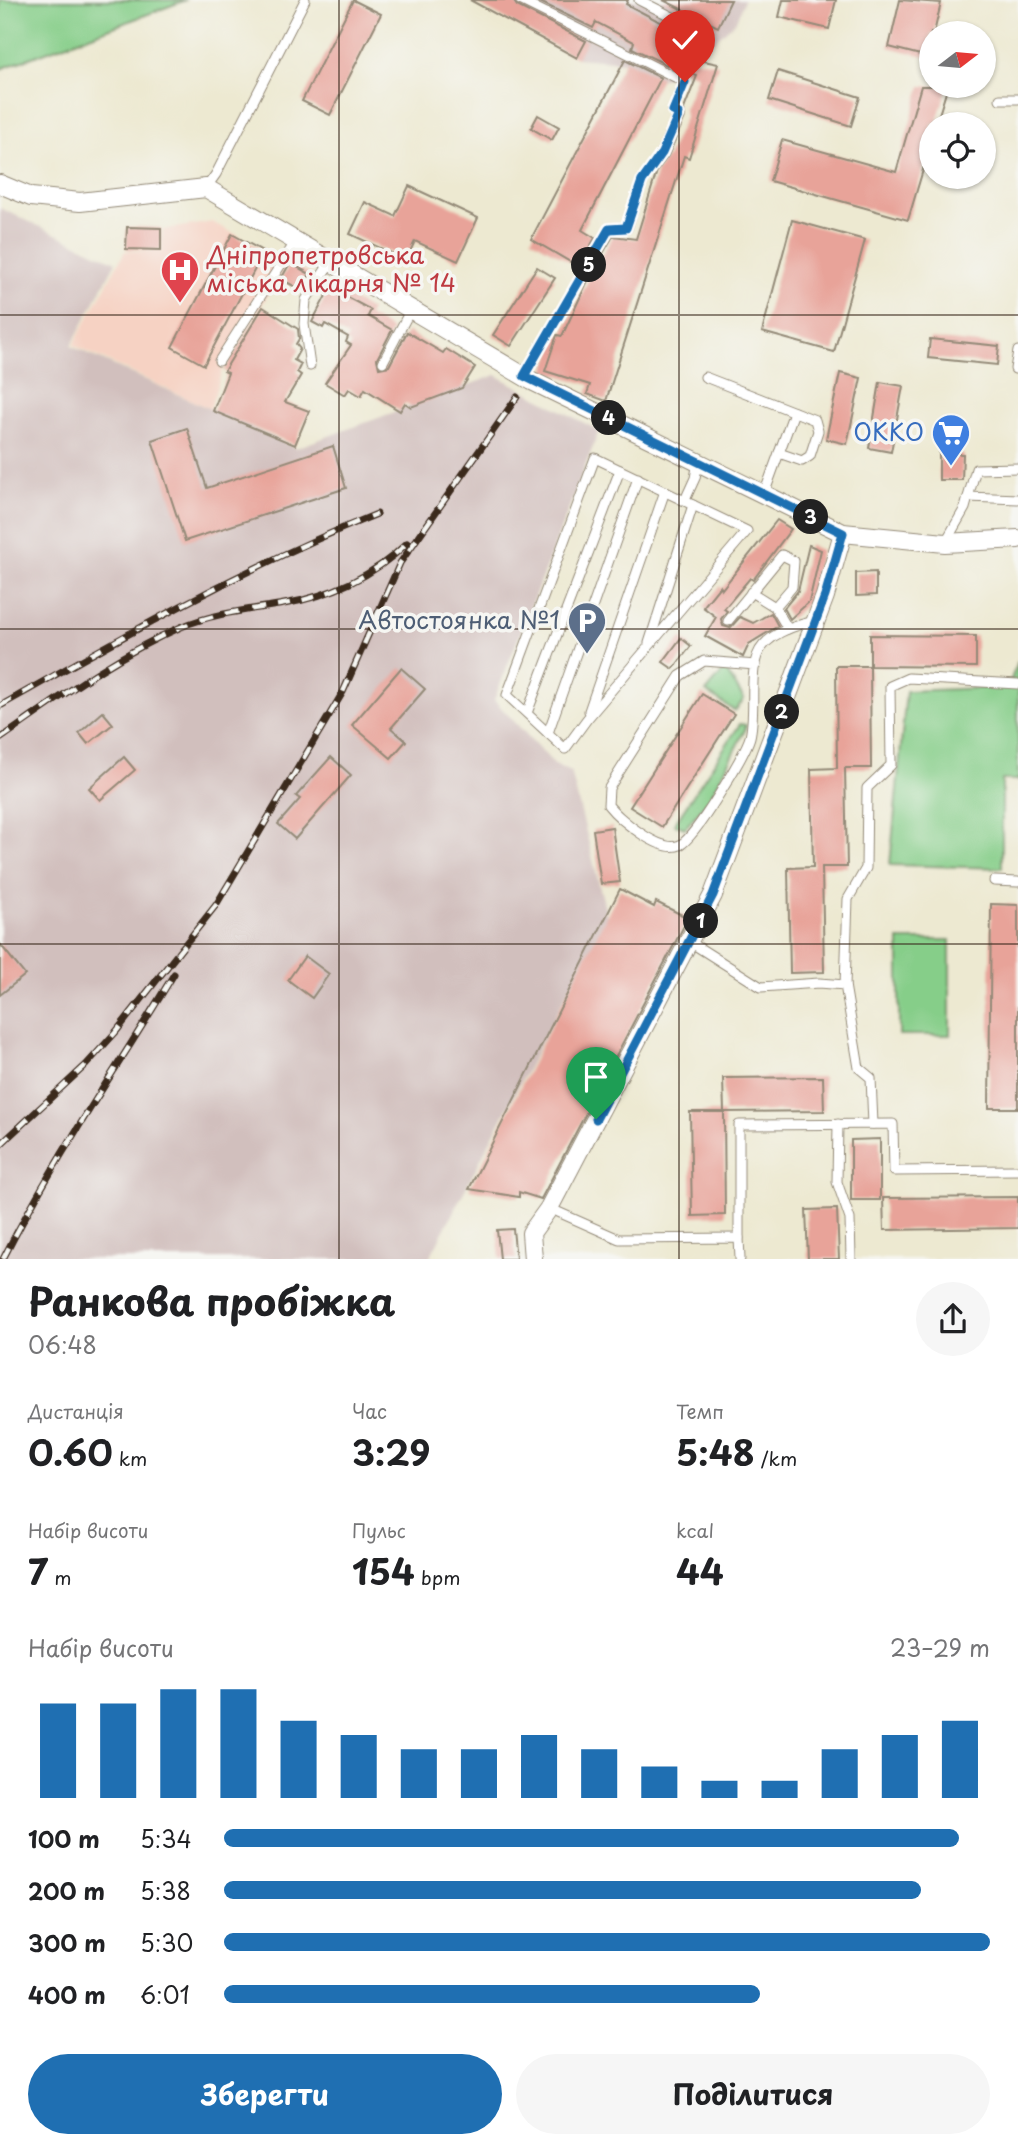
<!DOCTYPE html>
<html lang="uk">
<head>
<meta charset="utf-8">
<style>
  :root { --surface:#fff; --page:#f6f6f6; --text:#202124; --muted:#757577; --accent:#1f6fb2 }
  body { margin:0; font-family:"Playpen Sans",sans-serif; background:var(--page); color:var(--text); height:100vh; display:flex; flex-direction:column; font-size:26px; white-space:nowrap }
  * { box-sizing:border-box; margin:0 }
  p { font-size:23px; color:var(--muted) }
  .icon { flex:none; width:38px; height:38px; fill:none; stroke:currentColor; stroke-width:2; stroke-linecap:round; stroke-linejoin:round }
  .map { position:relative; height:1259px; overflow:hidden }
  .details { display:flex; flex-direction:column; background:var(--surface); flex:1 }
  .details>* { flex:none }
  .needle { width:46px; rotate:74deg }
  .buttons { position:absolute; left:919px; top:21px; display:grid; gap:14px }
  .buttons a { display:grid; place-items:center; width:77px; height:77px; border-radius:50%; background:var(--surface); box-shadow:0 2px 5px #0004; font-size:35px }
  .pin { position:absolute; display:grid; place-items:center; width:60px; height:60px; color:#fff; margin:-72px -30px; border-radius:50% 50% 50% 0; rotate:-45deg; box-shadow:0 0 7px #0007 }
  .pin .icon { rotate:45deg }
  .km { position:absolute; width:35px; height:35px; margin:-18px; border-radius:50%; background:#222; color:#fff; font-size:19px; line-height:35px; text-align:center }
  .round { display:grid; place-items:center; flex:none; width:74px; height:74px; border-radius:37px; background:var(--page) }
  .headline { display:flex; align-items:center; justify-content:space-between; height:119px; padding:0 28px }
  h1 { font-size:38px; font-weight:700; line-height:52px }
  .figures { display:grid; grid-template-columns:repeat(3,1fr); gap:10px; height:119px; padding:7px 28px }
  .figures div { display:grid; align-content:center }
  .figures b { font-size:35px; font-weight:700 }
  .figures small { font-size:19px; font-weight:400 }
  .figures p { font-size:19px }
  .chart { height:196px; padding:14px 28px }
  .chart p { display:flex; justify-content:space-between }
  .chart svg { width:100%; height:126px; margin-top:7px; stroke:var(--accent); stroke-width:6 }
  .primary-button { display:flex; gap:14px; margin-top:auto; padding:14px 28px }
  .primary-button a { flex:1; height:80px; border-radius:42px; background:var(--accent); color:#fff; font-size:28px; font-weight:700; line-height:80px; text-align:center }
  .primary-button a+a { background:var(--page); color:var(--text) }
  ul { padding:0 28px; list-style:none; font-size:23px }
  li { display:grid; grid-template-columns:112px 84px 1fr; align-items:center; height:52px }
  li i { height:18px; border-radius:9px; background:var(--accent) }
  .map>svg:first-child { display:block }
  .built { fill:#f6d2c3 }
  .industrial { fill:#d1bfbd }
  .green { fill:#86ce89; stroke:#607c54; stroke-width:2 }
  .building { fill:#e8a399 }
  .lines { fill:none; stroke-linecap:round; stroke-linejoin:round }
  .service-casing { stroke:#948a78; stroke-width:11 }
  .minor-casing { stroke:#948a78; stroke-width:20 }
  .service { stroke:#fff; stroke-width:9 }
  .minor { stroke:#fff; stroke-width:18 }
  .rail-casing { stroke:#3b2a1e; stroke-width:7 }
  .rail { stroke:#f6f6f2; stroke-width:4.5; stroke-dasharray:13; stroke-linecap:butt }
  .route-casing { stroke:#fff; stroke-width:14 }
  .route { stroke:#1f6fb2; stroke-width:9 }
  .grid { fill:none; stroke:#3b2a1e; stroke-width:2; stroke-opacity:0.55 }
  .labels { text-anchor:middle; stroke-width:7; stroke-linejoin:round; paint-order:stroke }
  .health-label { font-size:24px; fill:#be3a42; stroke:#f6f6f2; text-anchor:start }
  .shop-label { font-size:24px; fill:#366cbe; stroke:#f6f6f2; text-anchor:end }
  .service-label { font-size:24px; fill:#4e5e75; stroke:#f6f6f2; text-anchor:end }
</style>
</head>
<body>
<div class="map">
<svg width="1018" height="1259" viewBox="0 0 1018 1259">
  <rect width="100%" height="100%" fill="#f6f6f2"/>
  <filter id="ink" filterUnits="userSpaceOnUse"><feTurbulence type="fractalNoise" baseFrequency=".0143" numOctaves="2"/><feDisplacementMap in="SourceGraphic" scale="14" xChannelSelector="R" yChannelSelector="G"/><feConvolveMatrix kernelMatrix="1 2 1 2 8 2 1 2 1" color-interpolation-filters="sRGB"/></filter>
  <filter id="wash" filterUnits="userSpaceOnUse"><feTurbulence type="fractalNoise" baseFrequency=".00686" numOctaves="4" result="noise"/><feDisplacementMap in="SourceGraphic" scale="28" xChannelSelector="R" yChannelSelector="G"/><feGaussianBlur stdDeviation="1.57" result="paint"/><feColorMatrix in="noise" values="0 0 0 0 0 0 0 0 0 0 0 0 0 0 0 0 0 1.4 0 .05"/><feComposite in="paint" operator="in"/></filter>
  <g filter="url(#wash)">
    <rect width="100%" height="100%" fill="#ede9d1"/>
    <!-- built -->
    <path class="built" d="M212,222L288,262L222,371L210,409L73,345L125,251H162L163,230Z"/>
    <!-- industrial -->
    <g class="industrial">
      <path d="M470,0H744L736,21L684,69L659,80L624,62L577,58Z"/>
      <path d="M0,208L116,262L71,346L296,448L496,375L599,431L494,700L554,764L571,772L607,916L429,1259H0Z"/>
    </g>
    <!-- green -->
    <g class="green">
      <path d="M0,0H186L0,69Z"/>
      <path d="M1018,661V780H1002V868L890,865L906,691L1008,687Z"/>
      <path d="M725,669L744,699L735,711L706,692Z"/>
      <path d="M740,724L746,725L745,730L710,798L685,828L674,824Z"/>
      <rect x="899" y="940" width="51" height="95"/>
    </g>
    <g id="blocks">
      <!-- building -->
      <g class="building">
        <path d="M353,0L381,14L330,115L302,101Z"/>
        <path d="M470,0H513L517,6L586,41L577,58Z"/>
        <path d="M536,0H628L626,4L698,42L690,58L718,64L689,158L684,156L606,401L587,394L590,385L545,371L557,335L562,336L591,274L613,236L636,239L657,171L668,156L685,117L684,109L697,76L669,61L667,65L632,48L634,42L596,22L593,28Z"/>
        <path d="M663,0H731L718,27Z"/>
        <path d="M783,0H836L829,29L779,17Z"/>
        <path d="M900,0L941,3L934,33H931L928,57L889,47Z"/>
        <path d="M625,60L661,78L582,230L595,238L579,267L531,239Z"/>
        <path d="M778,71L860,97L851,126L769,100Z"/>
        <path d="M921,86H948L936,124H931V143L908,220L770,181L782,140L896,172Z"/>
        <path d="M538,115L559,127L552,140L531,128Z"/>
        <path d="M409,186L478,218L458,261L415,241L406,260L350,234L365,202L395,216Z"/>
        <path d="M792,220L865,240L834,352L762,332Z"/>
        <path d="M127,227L161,228V250L126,249Z"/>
        <path d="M232,234L264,252L204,365L172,347Z"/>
        <path d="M290,263L310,274L301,290L281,279Z"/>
        <path d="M537,267L555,278L511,346L493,335Z"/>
        <path d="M330,288L371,310L368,316L392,330L377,359L379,368L389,366L407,332L443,353L446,349L475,367L462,388L411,407L405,403L400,411L365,389L361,396L349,389L345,395L325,383L351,345L346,342L348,337L325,324L323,328L312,322Z"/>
        <path d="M263,307L298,329L299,339L296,344L300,349L294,360L301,364L297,372L301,375L285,402L309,411L295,445L213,411L228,373L224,371Z"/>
        <path d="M930,339L999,346L997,365L928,358Z"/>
        <path d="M840,373L861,378L847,444L826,439Z"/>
        <path d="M880,382L903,386L891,452L869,448Z"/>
        <path d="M187,428L207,488L333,446L346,488L185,541L152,440Z"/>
        <path d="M939,453L963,454L962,480H939Z"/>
        <path d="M777,520L791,529L753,580L750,578L724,609L727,611L721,619L723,626L730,628L740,617L753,623L771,613L778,626L749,644L743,657L705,636L716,617L703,607L720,586L722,589Z"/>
        <path d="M809,545L821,550L809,602L790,619L784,608L798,591Z"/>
        <path d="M876,572V595L856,596V573Z"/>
        <path d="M870,635L976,636V667L870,666Z"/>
        <path d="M681,638L691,646L673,669L663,662Z"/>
        <path d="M836,666H870L871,768H845L847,867H822L824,972L790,973L788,868L813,867L811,769L837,768Z"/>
        <path d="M401,668L425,689L391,728L406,741L391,758L352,725Z"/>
        <path d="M702,694L734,714L662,827L630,807Z"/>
        <path d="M103,712L113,724L88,744L79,733Z"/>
        <path d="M124,757L135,770L100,800L89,788Z"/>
        <path d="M331,757L351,775L295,839L278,824L300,799L296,796Z"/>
        <path d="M612,827L620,882L601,884L593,830Z"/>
        <path d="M620,889L654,907L656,902L688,918L541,1199L519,1192V1197L469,1189Z"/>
        <path d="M991,904L1018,905V1108H989Z"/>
        <path d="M0,944L25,975L0,995Z"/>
        <path d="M305,956L329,974L312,998L288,980Z"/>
        <path d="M823,1077L824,1111L724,1112L723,1078Z"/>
        <path d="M690,1112H724L725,1215L692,1216Z"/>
        <path d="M880,1139V1200H851V1140Z"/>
        <path d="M1018,1197V1228L884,1230L883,1198Z"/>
        <path d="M837,1209L839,1259H808L806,1210Z"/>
        <path d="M513,1229L516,1259H500L497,1230Z"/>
      </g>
    </g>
  </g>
  <g filter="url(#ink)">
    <use href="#blocks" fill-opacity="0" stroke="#948a78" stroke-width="2"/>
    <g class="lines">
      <!-- service casing -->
      <g class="service-casing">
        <g id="service">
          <path d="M520,0L685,82L673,111L679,114L662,153L642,181L627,228L609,229L524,376"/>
          <path d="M639,0L698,30"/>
          <path d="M1000,99H1018"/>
          <path d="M206,188L216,174L305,0"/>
          <path d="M1018,351L1015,369H1018"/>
          <path d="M219,361L296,241"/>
          <path d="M383,362L411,309"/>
          <path d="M310,366L304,324L306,300L331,261"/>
          <path d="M705,377L815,420L818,431L810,456L802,461L779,453"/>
          <path d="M595,458L747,531L587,719L565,749L507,695Z"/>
          <path d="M764,494L794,412"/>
          <path d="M968,497L1018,499"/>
          <path d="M685,500L695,478L698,462"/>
          <path d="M945,543L965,508L976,469L1018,468"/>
          <path d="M751,592L775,607"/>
          <path d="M728,621L782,555L794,561L792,587L775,607L788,629"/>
          <path d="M649,643L693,505"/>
          <path d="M756,665L704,661L680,676L609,788L608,805C619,819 661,854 680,845C695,838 745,755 750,737C756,712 749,679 757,656C765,634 794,626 814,621"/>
          <path d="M589,711L665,491"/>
          <path d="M527,713L620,470"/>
          <path d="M548,733L638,478"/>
          <path d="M994,881L1018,882"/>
          <path d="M690,942L761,987L819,983L845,985L859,1068L871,1078L873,1124"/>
          <path d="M845,985L848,899L866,868L867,788L891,765L890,686L908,678L1018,684"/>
          <path d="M838,1124L837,1182L850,1219L851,1259"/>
          <path d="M549,1208L619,1239L739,1238L740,1259"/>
          <path d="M739,1238V1125L893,1124L894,1171L1018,1170"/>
        </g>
      </g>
      <!-- minor casing -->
      <g class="minor-casing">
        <g id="minor">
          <path d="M0,184L31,197L80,202L206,188L532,381L843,533L945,543L1018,539"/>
          <path d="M533,1259L531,1233L549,1208L713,895L825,596L843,533"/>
        </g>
      </g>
      <!-- service -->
      <use href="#service" class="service"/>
      <!-- minor -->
      <use href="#minor" class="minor"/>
      <!-- rail casing -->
      <g class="rail-casing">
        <g id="rail">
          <path d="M0,706C122,637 246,566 377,514"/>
          <path d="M0,739C59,698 115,656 181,627C214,613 249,610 284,604C330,596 374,576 407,543"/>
          <path d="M0,1145L86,1065L115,1033L216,905L343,692L400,563L517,397"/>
          <path d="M3,1259C53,1160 117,1069 174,974"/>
        </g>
      </g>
      <!-- rail -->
      <use href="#rail" class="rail"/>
    </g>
  </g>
  <g class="lines" filter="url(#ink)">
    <!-- route casing -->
    <g class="route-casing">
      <path id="route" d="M596,1119L713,895L825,596L843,533L524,376L609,229L626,228L642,181L662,153L679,114L673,111L685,82"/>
    </g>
    <!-- route -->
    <use href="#route" class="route"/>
  </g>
  <!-- grid -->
  <path class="grid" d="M339,0V1259M679,0V1259M0,315H1018M0,629H1018M0,944H1018"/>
  <!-- icons -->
  <defs>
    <g id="hospital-pin" transform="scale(2.0125)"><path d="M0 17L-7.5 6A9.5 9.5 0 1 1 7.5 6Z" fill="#e0444e" stroke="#f6f6f2"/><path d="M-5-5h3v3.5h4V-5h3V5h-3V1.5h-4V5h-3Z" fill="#fff"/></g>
    <g id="supermarket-pin" transform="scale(2.0125)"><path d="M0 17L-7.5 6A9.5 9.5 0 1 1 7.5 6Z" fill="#3f7fe0" stroke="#f6f6f2"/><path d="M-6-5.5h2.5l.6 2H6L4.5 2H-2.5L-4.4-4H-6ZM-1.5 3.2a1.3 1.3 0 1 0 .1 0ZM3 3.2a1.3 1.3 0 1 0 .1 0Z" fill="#fff"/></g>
    <g id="parking-pin" transform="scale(2.0125)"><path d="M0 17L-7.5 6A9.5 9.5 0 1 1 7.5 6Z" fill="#5c6f8a" stroke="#f6f6f2"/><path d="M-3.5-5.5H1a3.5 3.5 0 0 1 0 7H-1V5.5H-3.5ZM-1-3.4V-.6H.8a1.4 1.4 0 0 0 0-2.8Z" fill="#fff"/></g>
  </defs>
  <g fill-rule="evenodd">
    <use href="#hospital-pin" x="180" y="270"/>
    <use href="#supermarket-pin" x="951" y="433"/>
    <use href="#parking-pin" x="587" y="621"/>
  </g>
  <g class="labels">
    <!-- health labels -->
    <g class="health-label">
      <text x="207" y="264">Дніпропетровська<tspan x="207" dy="28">міська лікарня № 14</tspan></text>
    </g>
    <!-- shop labels -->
    <g class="shop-label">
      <text x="924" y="441">OKKO</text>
    </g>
    <!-- service labels -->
    <g class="service-label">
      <text x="560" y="629">Автостоянка №1</text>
    </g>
  </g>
</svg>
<div class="buttons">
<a><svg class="needle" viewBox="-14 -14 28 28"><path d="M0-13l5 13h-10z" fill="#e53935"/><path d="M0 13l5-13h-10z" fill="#757577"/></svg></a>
<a><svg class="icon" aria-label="locate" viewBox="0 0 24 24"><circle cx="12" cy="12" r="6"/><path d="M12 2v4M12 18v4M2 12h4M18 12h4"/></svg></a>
</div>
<div class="pin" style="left:596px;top:1119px;background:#1e9e55"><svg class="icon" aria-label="arrive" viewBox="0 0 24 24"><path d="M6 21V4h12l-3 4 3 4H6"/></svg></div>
<div class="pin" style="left:685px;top:82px;background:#d93025"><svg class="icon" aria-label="check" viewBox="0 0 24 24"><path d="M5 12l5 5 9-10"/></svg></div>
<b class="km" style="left:701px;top:921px">1</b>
<b class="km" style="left:782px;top:712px">2</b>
<b class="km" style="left:811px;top:517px">3</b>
<b class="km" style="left:609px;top:418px">4</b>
<b class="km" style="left:589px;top:265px">5</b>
</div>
<section class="details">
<div class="headline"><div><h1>Ранкова пробіжка</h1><p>06:48</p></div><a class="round"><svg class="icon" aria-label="share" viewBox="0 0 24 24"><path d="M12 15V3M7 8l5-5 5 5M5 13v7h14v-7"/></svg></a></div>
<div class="figures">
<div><p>Дистанція</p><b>0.60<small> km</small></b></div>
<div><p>Час</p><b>3:29</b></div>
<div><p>Темп</p><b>5:48<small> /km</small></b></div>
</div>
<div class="figures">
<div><p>Набір висоти</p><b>7<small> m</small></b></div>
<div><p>Пульс</p><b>154<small> bpm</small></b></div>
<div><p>kcal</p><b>44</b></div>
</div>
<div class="chart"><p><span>Набір висоти</span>23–29 m</p>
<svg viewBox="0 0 160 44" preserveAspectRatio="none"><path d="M5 44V11M15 44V11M25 44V6M35 44V6M45 44V17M55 44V22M65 44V27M75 44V27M85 44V22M95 44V27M105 44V33M115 44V38M125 44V38M135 44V27M145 44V22M155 44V17"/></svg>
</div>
<ul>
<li><b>100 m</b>5:34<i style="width:96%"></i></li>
<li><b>200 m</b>5:38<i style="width:91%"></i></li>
<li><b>300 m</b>5:30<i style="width:100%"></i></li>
<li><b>400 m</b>6:01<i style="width:70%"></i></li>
</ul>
<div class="primary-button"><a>Зберегти</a><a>Поділитися</a></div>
</section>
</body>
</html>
